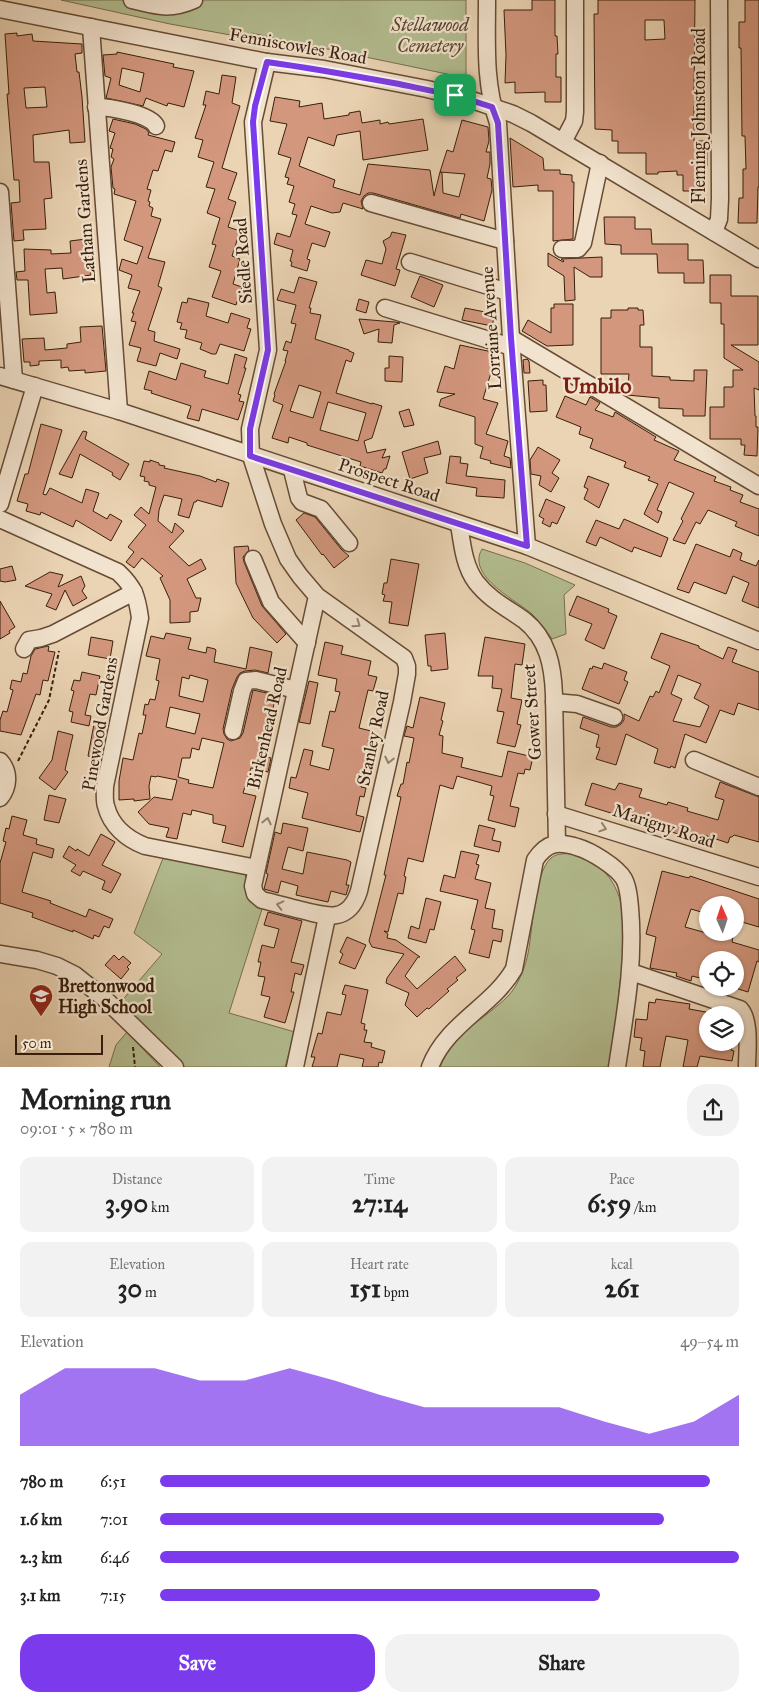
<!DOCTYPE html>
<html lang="en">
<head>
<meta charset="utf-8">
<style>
  :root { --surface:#fff; --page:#f2f2f2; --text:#222; --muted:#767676; --accent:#7c3aed }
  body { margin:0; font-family:"IM FELL Great Primer",serif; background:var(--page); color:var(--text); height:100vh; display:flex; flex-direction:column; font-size:19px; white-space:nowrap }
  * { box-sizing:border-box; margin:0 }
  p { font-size:16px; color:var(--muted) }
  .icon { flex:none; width:28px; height:28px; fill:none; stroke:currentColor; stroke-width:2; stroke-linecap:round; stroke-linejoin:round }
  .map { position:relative; height:1067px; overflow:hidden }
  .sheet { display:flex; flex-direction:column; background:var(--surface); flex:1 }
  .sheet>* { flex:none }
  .needle { width:32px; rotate:357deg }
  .buttons { position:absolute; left:699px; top:896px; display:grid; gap:10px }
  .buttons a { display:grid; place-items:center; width:45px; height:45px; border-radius:50%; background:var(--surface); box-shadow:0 1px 4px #0004; font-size:25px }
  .scale { position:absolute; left:15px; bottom:12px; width:88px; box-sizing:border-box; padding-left:5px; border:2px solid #391f0b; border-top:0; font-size:14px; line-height:18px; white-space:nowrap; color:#391f0b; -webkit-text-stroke:4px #f2e3ce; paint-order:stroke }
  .pin { position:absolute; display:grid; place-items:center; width:42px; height:42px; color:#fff; margin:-21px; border-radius:10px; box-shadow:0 2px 8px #0006 }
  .round { display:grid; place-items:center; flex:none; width:52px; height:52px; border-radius:20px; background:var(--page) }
  .headline { display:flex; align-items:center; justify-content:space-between; height:85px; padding:0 20px }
  h1 { font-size:28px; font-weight:800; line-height:38px }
  .metrics { display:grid; grid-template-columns:repeat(3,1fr); gap:8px; height:85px; padding:5px 20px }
  .metrics div { display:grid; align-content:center; border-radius:12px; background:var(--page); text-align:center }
  .metrics b { font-size:25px; font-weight:800 }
  .metrics small { font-size:14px; font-weight:400 }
  .metrics p { font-size:14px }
  .chart { height:140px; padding:10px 20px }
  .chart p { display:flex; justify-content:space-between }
  .chart svg { width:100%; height:90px; margin-top:5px; fill:var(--accent); opacity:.7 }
  .action { display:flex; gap:10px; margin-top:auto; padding:10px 20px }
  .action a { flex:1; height:58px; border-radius:20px; background:var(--accent); color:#fff; font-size:20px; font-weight:800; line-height:58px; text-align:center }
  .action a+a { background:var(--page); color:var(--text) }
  ul { padding:0 20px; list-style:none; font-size:16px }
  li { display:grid; grid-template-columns:80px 60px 1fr; align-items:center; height:38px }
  li i { height:12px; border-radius:6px; background:var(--accent) }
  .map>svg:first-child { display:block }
  .green { fill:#b3bd90; stroke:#766e4e }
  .building { fill:#d3977e; stroke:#391f0b; fill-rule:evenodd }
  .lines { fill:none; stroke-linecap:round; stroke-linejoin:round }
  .minor-casing { stroke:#664c35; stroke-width:19 }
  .path { stroke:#391f0b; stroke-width:2; stroke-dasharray:4 2.5; stroke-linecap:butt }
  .minor { stroke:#f2e3ce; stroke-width:16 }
  .oneway { stroke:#96816c }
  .route-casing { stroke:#fff; stroke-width:10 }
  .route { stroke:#7c3aed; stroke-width:6 }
  .labels { text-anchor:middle; stroke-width:4.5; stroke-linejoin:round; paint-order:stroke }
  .park-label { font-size:18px; font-style:italic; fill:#58462c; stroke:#f2e3ce }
  .street-label { font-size:18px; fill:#391f0b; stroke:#f2e3ce }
  .poi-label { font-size:18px; font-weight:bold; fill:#391f0b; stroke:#f2e3ce; text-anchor:start }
  .district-label { font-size:22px; font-weight:bold; fill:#7a1f14; stroke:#f2e3ce }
</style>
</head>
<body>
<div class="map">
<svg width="759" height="1067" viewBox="0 0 759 1067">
  <rect width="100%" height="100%" fill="#ebd4b4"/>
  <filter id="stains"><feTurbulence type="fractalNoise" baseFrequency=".004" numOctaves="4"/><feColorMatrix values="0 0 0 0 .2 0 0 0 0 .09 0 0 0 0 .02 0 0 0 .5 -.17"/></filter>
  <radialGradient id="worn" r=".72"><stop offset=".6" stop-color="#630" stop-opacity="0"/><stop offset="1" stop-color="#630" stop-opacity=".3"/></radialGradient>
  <!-- green -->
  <g class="green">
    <path d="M61,0H466V78L251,33L247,38L170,24Z"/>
    <path d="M482,549L525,563L575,585L564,595L566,634L552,639C546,630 540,622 532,614C516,600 466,576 482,549Z"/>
    <path d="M573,853C590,860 605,868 614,885C631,917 623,957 619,991C617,1016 614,1042 612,1067H440C455,1031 483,1021 508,996C517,987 524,970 527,958C533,935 533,874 551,858C557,853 565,854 573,853Z"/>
    <path d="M163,858L245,873C249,893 242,896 262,909L229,1013L295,1032L285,1067H185L120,1003L162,954L134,933Z"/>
    <path d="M127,1032L160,1067H109L116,1045Z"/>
  </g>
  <!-- building -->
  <g class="building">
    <path d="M532,0H555V36H557L558,54H556V77H561V102H545V92L515,93V82L505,83L506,55L504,10H532Z"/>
    <path d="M598,0H695L694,93H698V105H694V141H707V166H704L703,194H692V191H683V175H677V171L658,172V174H646V153H618V141H612V130L595,129L594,14H598ZM645,20H664L665,39L645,40Z"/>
    <path d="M745,0H759V187H758L757,223H738L739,198H743V169H746L745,136H742L741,48H739V22H745Z"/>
    <path d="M17,33V36L32,34L33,41L82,44V53L75,54L77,72H79L82,97L85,142L70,143L69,130L33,135L34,162H49L52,198L44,199L46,229L23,230L24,240L14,241L11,203L20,202L19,180H14L7,94H9L5,34ZM45,87L47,107L26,108L24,88Z"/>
    <path d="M117,52L174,64L173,67L194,71L184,107L168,103L167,106L146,98L143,106L106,98L111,78L105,76L103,55L117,54ZM122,68L144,73L140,92L119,85Z"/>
    <path d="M222,75L236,77L232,103L240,106L222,168L237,173L228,199L236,202L228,227L240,231L232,256L240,259L233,284L242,287L236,305L212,297L221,271L209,267L216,245L212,244L220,218L207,213L215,189L206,187L214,162L198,157L203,140L195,138L206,105H203L206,91L219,94Z"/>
    <path d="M275,97L300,101L299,107L322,103L324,119L349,115V113L360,111L362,123L380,120V124L388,122L389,124L423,119L428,150L363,160L360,131L337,135L334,146L308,137L299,166L335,180L333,187L360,195L368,164L430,170L434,196L440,172L442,173L443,193L459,197L465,174L440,172L447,150L453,152L462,120L488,127L489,141L486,152H490V164L487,178L491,179L492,190L484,221L461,214L460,218L373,193H368L364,196L361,201L363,209L343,203L340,212L332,213L311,206L305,224L330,232L325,247L312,243L307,259L310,260L307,271L291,266L292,262L290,261L293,250L274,244L277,233L290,237L297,215L292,214L295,204L289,202L294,186L287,184L289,178L285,177L291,158L278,154L287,124L270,121Z"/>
    <path d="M113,119L135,124L146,129L149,133L148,135L175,142L172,152L165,150L158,171L153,170L147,189L151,190L148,201L150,202L149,206L153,208L151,216L161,219L148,258L165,262L158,286L162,288L148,330L155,332L154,341L180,349L177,359L160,353L156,366L137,361L141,348L129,345L136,322L131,321L134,313H132L140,291L128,288L132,275L119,270L122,259L137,264L143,247L124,240L136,201L114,194L115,189L113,188L111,167L114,159L111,157L113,149L110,148L115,133L109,131Z"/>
    <path d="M510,138L543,158L544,170H560V174L572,175V182H574L573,239L553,241V191H538V185L513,187Z"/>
    <path d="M604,217H635V229H651L652,244H688V260H703L704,283H684V273H658L657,254H621V245L605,244Z"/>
    <path d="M392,232L406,235L396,269L400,270L395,286L361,275L366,260L382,264L386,249L383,241L390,237Z"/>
    <path d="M86,239L91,275L63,279L62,268L45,269L47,293L55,292L57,313L30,315L28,280H17L16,272L25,271L24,249L51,250V254L71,253L70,241Z"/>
    <path d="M548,253L563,262L564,261L561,259L602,257V277H590L574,267L575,300L565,301L564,276L548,266Z"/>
    <path d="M710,275H731V296H758V345H731L759,362V390L754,388L755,416H756V427H758L757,456L744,455L745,445H741V439H710V407H724V387H733V370H743L724,358V324H721V303H710Z"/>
    <path d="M420,276L443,285L434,307L411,297Z"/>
    <path d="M299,277L317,282L309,308H311L310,313L321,315L315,339L349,350V351L354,353L351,362L346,360L336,393L372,404V403L382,406L372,438L364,441L367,453L386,449L382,458L390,456L386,469H384L382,473L360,466L361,462L307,445V443L289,437L288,443L272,438L283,405L273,401L275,395L274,394L286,361H285L288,351L283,350L286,341L291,343L296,324L291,323L296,305L277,300L281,289L294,293ZM299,385L321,392L313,418L290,411ZM328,402L366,413L358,441L320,430Z"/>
    <path d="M188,298L209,303L206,316L228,323L231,313L250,319L247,328L251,329L244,351L220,344L216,354H212L200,349L202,343L185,338L187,330L180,329L182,323L177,322L182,302L187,303Z"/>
    <path d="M359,299L369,302L366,313L356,310Z"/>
    <path d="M554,304H573V345L547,346L522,331L528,320L551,333V308H554Z"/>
    <path d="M465,308L495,314L492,326L462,320Z"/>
    <path d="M628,308H638V310H643L644,325H640V347H652V376L670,377V380L694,381V370H707L705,416H683V409L659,408V398L627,395L629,374H601V318H611V310H628Z"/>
    <path d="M359,319L395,322L400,323L394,325L392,343L378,342L379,329L364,334Z"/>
    <path d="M102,326L106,371L85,373V370L69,371L68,367L61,368V360L39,361V365L30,366V362H24L22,339L44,338L45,350L67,348V344L81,342L80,327Z"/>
    <path d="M460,345L497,353L483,399L498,403L486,434L508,441L504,456L510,458L511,468L490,463L491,461L480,458L483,447L475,444V417L439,406L441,399L455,394L437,392L445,366L454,369Z"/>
    <path d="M235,354L247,358L244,368H246L238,394L241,395L239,401L244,402L238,420L202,409L199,421L187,418L191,406L151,393L152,391L144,389L149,371L176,380L181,363L206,371L204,377L228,384Z"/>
    <path d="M389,356L403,357L402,382L385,381V368H389Z"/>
    <path d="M527,359L529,361L530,373H524L523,360Z"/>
    <path d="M543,380V385H546L547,411L530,412L528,381Z"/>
    <path d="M565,396L586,405L590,397L600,403L595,410L613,417L615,412L656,437L654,440L679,451L674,460L716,477L714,481L731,487L730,490L743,495L740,502L759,509V536L735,526L737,522L708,510L700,524L696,522L685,544L673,540L683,521L681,519L694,493L669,482L657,510L662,512L658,523L644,514L658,484L648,480L650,477L624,467L626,462L590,448L593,439L579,434L581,427L556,417Z"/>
    <path d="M409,409L414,425L404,427L399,412Z"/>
    <path d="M41,424L62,430L43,494L46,495L50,488L82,503L86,489L99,493L93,511L107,519L110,514L122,521L111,541L76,520L73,527L41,512L40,515L26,511L28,504L17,501L25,474H28Z"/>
    <path d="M83,431L87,432L85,439L129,464L120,480L112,475L113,473L80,454L72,478L59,474Z"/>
    <path d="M438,441L441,454L424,458L428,473L410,479L402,452Z"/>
    <path d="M538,447L560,460L552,473L559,478L551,492L539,485L541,476L531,474L530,460Z"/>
    <path d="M450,456L461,457L460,463L468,464L466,476L505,480L504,498L476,496L477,488L446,483Z"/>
    <path d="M150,460L159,463V465L165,466L164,468L200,476L216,482L217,479L229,483L222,507L197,500L196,502H194L189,518L178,515L182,499L164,495L159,510L158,521L172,533L175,523L184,531L169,547L189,566L201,559L206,569L187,579L196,598H201L198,611L190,612V622L170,623V600L160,578L163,576L142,558L134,568L126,562L134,552L128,547L146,525L134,515L141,507L149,514L156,487L149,485V482L144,481L145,477L140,476L144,461L150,462Z"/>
    <path d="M588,476L609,484L599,508L584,499L588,489L584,487Z"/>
    <path d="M546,499L565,507L557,524L552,522L550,527L542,523L544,519L539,516Z"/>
    <path d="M304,513L315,517L341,549L349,556L334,568L323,554L322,555L296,520Z"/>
    <path d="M624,519L668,538L661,557L634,547L632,552L600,537L596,546L586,542L596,520L619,529Z"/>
    <path d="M696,544L730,557L733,549L742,553L740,560L756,566L759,560V608L742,601L749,583L733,576L726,594L694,582L689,593L677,589Z"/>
    <path d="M248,546L249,550L243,557L244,562L262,606L286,634L277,643L253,618L236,583L234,547Z"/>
    <path d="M391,559L419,564L408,626L389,623L392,602L383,601L385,595L382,594L384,583H387Z"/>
    <path d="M12,566L16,580L5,582L0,581V569Z"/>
    <path d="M50,572L63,575L58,587L81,576L85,586L82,591L87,598L73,606L65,590L56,610L46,606L52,594L25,586Z"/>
    <path d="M577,596L609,609L608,612L617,616L604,649L585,640L592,624L569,615Z"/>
    <path d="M0,601L15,627L9,631L10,633L0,639Z"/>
    <path d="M166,633L191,638L188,649L206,653L207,647L215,649L216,650L214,662L246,669L250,647L272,652L268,673L255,670L245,671L240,673L237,677L232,689L223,729L224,734L227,739L231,741L240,738L243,733L253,690L276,695L262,756L271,758L268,772L251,768L243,793L256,796L243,847L222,842L226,826L213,823V815L192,810L191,815L183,813L177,839L166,837L169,828L149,824L138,812L154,797L172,800L177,780L157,776L156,777L151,776L149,786L150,799L134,801V799L119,800V781L123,758L133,760L139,733L142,734L146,715H143L145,704L148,705L150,699L155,700L159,681L156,680L160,659L146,656L151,636L164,639ZM190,675L208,680L203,702L179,696L182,677L189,679ZM170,707L200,714L195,734L166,727ZM202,738L224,743L213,788L188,783L189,780L178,777L182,758H190L192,748L199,750Z"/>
    <path d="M445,633L448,669L431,671V666H428L425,635Z"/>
    <path d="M661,633L699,646V648L723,659L728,647L737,650L732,662L759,672V710L738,703L734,715L720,710L706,743L685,734L675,768L671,766L670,768L654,763L658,749L626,734L616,765L596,759L600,748L596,747L599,735L580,728L583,717L611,727H616L621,724L624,720V714L639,721L650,696L653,697L656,691L659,693L670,666L651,658ZM678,675L701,684L694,698L709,706L700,727L673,721L682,699L671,694Z"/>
    <path d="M91,637L113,641L110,659L88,655Z"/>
    <path d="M485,637L525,644L522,665L515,664L511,698L522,700L517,724L521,725L515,747L497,743L504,712L497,711L502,689L492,688L493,676H478Z"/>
    <path d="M325,642L343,646L341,654L371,661L368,675L377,677L373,691L368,690L359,728L371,731L368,742L371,743L361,787L366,788L364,797L360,796L356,815L364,817L360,832L302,818L308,793L289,788L291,777L296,778L304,749L313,751L310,765L329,770L334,749L322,746L330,711L335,712L340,692L335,691L337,679L318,675Z"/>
    <path d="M48,646L49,647L48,651L55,652L48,681L43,680L40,695L36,694L21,735L0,731V720L3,711L7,712L13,690L10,689L12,680L21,682L23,673L27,674L31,656L35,649Z"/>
    <path d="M604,663L627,672L624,680L628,682L619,704L582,689L590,668L592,669L593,666L602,669Z"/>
    <path d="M82,672L100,676L96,695L90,694L85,715L91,716L89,726L71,722L73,712L69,711L74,691L71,690L74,680L80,681Z"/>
    <path d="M309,681L318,683L310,724L299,722Z"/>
    <path d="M420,697L445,703L441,720L443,721L439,735L443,736L442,753L463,758L461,767L502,777L508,751L533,757L530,770L525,769L524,774L518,773L510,806L519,808L515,827L488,820L494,796L490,795L492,786L457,776L453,789L440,785L423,862L408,858L404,876L406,877L403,894L398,893L388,932L384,931L388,934L387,938L396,940L420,957H418L405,976L417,989L455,956L466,970L456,978L458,980L447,989L449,991L429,1009L427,1008L417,1017L405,1005L409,993L386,983L387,978L404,954L372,947L369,941L386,875H384L401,797L397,796L401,784H403L407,762L409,763L414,738L404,736L407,726L413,728Z"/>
    <path d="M94,724L105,727L100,747H101L99,759L88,756Z"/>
    <path d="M58,731L73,735L65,770L68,772L55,790L39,778L52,760Z"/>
    <path d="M720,782L759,797V842L734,835L732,837H730L728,843L704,835L702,842L660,828L661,825L628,814L627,818L585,805L592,783L615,790L619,783L642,789L639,797L667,805L668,802L688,808L687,811L718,820L724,800L715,797Z"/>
    <path d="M49,795L66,799L59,823L44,820Z"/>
    <path d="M12,816L27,820L23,835L37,839L36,844L54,849L52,858L33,852L22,892L51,901L50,903L86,917L89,909L113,919L109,928L104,926L99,937L94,935L93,939L73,930V932L32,917L33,913L0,903V863L6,842L3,841L6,828L9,829Z"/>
    <path d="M283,823L308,828L303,851L288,847L282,869L303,874L307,852L347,860L351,862L346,885H349L346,895L331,891L328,902L296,895L298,886L281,881L278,893L264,889L268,874L266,873L275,832L281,834Z"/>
    <path d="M479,825L495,829L492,840L501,842L499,852L474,846Z"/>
    <path d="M101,834L115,842L102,865L121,874L111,893L102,889L105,881L83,871L80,876L71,871L76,865L63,857L69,846L76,851L77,849L89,856Z"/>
    <path d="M461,851L479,855L476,864L479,865L475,879L491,883L485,908L495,910L492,928L503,930L501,942L493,940L489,958L469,953L475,930L471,929L478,900L440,891L444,875L455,878Z"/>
    <path d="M662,871L689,878L690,876L759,899V927L735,920V905H708V914L691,909L685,927L703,932H734L732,942L759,950V962L757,961L748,992L735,988V960H708V980L692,976L691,981L676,976L677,973L650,968L656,937L646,934Z"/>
    <path d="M426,898L441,902L434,930L430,929L426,943L408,938L411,926L419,929Z"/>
    <path d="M268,912L302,921L291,962L304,965L301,975L295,973L291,992H294L285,1023L264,1017L270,997L261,995L265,977L258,976L261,962H258L262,945L274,948L279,929L264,925Z"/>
    <path d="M347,937L366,945L355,969L339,963L343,954L340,952Z"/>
    <path d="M114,955L119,960L123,956L131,963L127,967L129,969L121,979L105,965Z"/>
    <path d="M345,985L368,990L361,1023L365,1024L364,1030H367L364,1042L372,1043L371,1047L385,1051L382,1063L379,1062L378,1067H362L364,1059L340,1054L337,1067H312L315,1057H311L318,1033L322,1034L327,1012L341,1015L346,995L342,994Z"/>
    <path d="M656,999L690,1004L689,1009L706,1012L702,1037H706L705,1042H715V1044L732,1047L731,1050L734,1051L732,1061L700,1056L697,1067H683L688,1040L666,1036L660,1067H643L645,1051L640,1050L642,1038L634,1037L636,1019L647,1020L649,1002L655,1003Z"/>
  </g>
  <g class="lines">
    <!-- minor casing -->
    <g class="minor-casing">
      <g id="minor">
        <path d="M132,0C157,6 169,11 194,0"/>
        <path d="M487,0C487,42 484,83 498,123L511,338L527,546"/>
        <path d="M0,9L267,62L324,69L427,89L469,99L513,114L531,123L759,259"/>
        <path d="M91,27L119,411"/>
        <path d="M267,62L253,122L268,350L250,429L251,456L273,524L288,559L300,576L317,596L404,658L407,666V674L402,702L359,891C349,923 327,917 301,910C288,907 275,903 262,900L255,894L253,886L317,596"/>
        <path d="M96,107C109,107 151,114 156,126"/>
        <path d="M563,142L574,121L575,112V0"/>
        <path d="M0,192L14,380"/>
        <path d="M371,203L505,241"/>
        <path d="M714,232L719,219L720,199L719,0"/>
        <path d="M562,249H578L583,243L600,163"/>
        <path d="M410,262L508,292"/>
        <path d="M385,308L512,347"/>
        <path d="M511,338L759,486"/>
        <path d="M0,376L119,411L527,546L759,641"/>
        <path d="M292,470L299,498L302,502L321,509L349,543"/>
        <path d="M0,504L35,386"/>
        <path d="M0,519L118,572C134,587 137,596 140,618L105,786C105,792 104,800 106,806C111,826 127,839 145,846L256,868"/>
        <path d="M459,524C462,543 464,566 476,582C489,599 507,608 524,620C548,639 553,666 554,695L557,843"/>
        <path d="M253,559L271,602L307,643"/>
        <path d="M24,649L29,640L41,638L53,634L134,592"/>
        <path d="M554,702L577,704L614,717"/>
        <path d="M233,731L242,691L246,681L256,680L296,690"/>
        <path d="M694,760L759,787"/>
        <path d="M0,761C10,772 9,787 0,798"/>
        <path d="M556,814L759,877"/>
        <path d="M0,954L37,960L57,966L75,975L105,999L175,1067"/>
        <path d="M631,972L740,1009C751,1021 747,1051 747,1067"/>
        <path d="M295,1067L327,917"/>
        <path d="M430,1067C446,1024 493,1006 514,969L535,860C547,842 558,841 577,847C591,851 617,867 624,879C629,888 629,899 630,908C635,962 625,1014 617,1067"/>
      </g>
    </g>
    <!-- path -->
    <g class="path">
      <path d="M18,761L49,700L59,651"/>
      <path d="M133,1047L135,1067"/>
    </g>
    <!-- minor -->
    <use href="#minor" class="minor"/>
  </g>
  <!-- one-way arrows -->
  <defs><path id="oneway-chevron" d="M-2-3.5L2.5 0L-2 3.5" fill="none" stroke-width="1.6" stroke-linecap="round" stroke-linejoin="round" transform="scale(1.25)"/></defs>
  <g class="oneway">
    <use href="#oneway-chevron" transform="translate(357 624) rotate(35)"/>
    <use href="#oneway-chevron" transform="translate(389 760) rotate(103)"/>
    <use href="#oneway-chevron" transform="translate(267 821) rotate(-77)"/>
    <use href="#oneway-chevron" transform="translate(603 828) rotate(18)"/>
    <use href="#oneway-chevron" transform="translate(280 905) rotate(-166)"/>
  </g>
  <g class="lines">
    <!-- route casing -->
    <g class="route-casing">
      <path id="route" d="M267,62C311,68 355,76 399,84C433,91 460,96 492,107L498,123L511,338L527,546L250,456V429L268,350L253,122L255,106Z"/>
    </g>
    <!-- route -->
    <use href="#route" class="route"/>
  </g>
  <!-- icons -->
  <defs>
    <g id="school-pin" transform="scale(1.25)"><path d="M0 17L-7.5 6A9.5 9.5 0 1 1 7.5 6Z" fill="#8f2418" stroke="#f2e3ce"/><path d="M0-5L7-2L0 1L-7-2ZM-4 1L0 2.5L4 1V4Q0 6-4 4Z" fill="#fff"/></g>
  </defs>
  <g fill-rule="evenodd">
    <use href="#school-pin" x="41" y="996"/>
  </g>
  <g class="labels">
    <!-- park labels -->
    <g class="park-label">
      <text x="430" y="31">Stellawood<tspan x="430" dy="21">Cemetery</tspan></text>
    </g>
    <!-- street labels -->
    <g class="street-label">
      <text transform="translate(298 46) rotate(10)" y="6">Fenniscowles Road</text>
      <text transform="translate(699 116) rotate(-90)" y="6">Fleming Johnston Road</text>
      <text transform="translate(85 221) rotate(-94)" y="6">Latham Gardens</text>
      <text transform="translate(243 261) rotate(-94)" y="6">Siedle Road</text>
      <text transform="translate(491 328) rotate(-94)" y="6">Lorraine Avenue</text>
      <text transform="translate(389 480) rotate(18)" y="6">Prospect Road</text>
      <text transform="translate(532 712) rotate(-94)" y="6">Gower Street</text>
      <text transform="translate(100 724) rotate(-80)" y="6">Pinewood Gardens</text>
      <text transform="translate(267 728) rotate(-77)" y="6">Birkenhead Road</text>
      <text transform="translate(373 738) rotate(-78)" y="6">Stanley Road</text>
      <text transform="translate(664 826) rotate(18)" y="6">Marigny Road</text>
    </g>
    <!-- poi labels -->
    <g class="poi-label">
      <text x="58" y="992">Brettonwood<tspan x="58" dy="21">High School</tspan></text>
    </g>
    <!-- district labels -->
    <g class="district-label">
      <text x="597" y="393">Umbilo</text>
    </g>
  </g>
  <rect width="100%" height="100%" filter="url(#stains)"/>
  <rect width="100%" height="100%" fill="url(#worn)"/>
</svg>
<div class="buttons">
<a><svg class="needle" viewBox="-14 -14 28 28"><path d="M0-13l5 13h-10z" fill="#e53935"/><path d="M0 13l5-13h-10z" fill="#767676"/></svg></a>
<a><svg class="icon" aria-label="locate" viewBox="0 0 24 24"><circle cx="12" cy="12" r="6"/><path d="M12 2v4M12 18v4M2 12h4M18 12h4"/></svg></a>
<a><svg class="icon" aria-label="layers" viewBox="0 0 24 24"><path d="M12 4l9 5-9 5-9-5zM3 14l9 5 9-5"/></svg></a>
</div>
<div class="scale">50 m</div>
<div class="pin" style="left:455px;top:95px;background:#1e9e55"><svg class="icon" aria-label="arrive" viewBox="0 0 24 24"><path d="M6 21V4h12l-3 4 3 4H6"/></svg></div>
</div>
<section class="sheet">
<div class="headline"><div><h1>Morning run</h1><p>09:01 · 5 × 780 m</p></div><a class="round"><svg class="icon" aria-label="share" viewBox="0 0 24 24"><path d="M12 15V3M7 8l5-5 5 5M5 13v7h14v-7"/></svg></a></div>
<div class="metrics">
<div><p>Distance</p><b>3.90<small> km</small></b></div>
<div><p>Time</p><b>27:14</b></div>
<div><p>Pace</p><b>6:59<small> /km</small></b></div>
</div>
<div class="metrics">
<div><p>Elevation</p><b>30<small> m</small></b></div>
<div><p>Heart rate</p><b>151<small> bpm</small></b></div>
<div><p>kcal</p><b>261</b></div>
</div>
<div class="chart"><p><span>Elevation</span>49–54 m</p>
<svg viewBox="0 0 160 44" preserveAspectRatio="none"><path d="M0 44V19L10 6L20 6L30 6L40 12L50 12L60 6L70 12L80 19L90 25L100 25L110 25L120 25L130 32L140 38L150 32L160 19V44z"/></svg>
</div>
<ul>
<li><b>780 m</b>6:51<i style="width:95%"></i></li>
<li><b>1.6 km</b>7:01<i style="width:87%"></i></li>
<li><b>2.3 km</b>6:46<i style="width:100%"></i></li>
<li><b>3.1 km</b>7:15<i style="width:76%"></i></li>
</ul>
<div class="action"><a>Save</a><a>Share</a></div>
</section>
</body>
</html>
